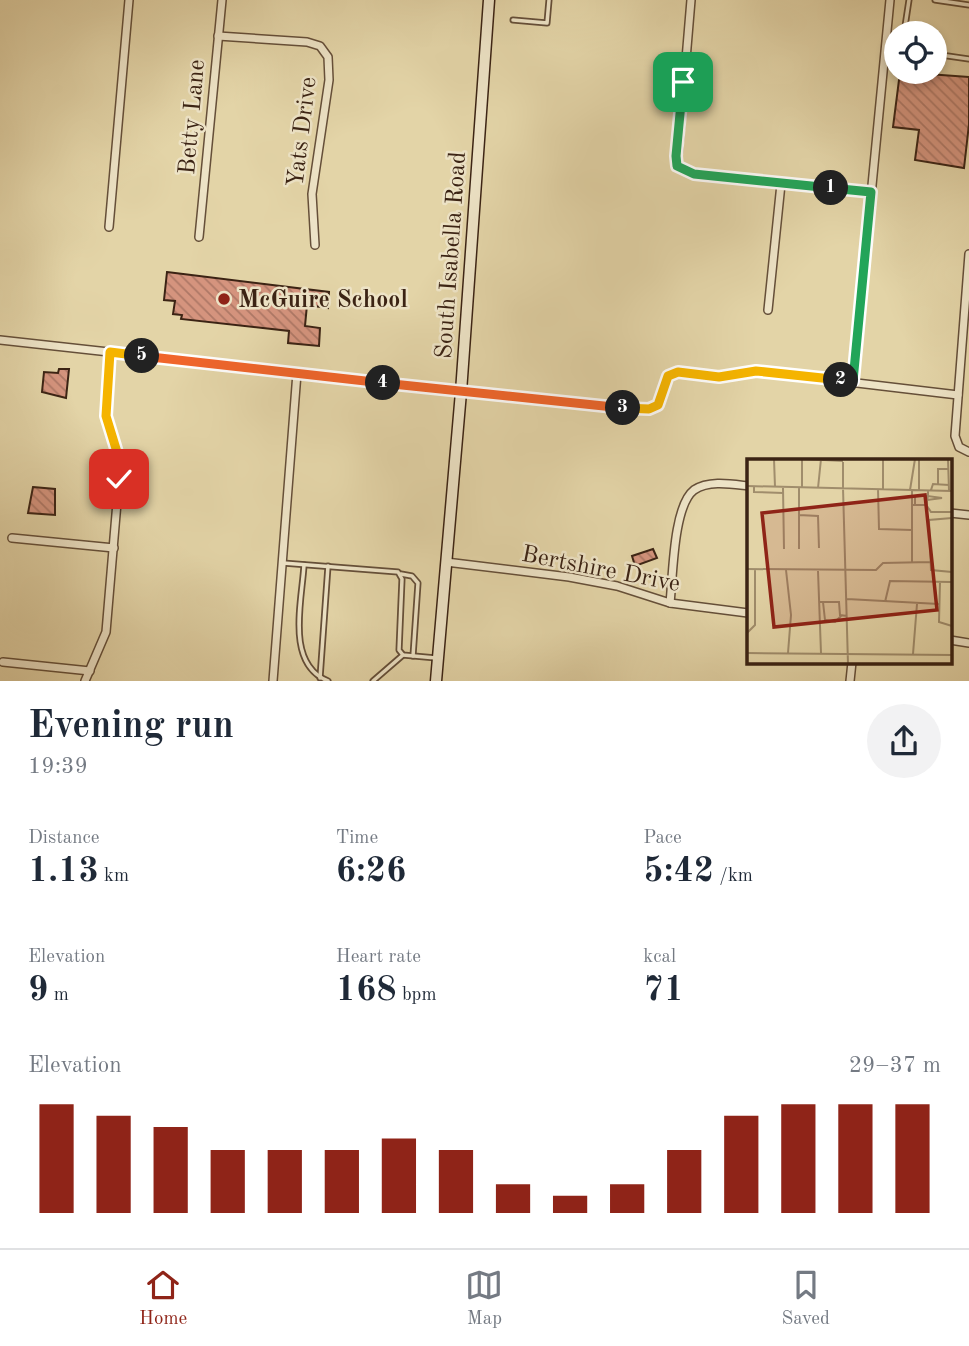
<!DOCTYPE html>
<html lang="en">
<head>
<meta charset="utf-8">
<style>
  :root { --surface:#fff; --page:#f2f2f3; --text:#1f2937; --muted:#747a83; --line:#e0e1e3; --accent:#8f2418 }
  body { margin:0; font-family:"Old Standard TT",serif; background:var(--page); color:var(--text); height:100vh; display:flex; flex-direction:column; font-size:26px; white-space:nowrap }
  * { box-sizing:border-box; margin:0 }
  p { font-size:23px; color:var(--muted) }
  .icon { flex:none; width:38px; height:38px; fill:none; stroke:currentColor; stroke-width:2; stroke-linecap:round; stroke-linejoin:round }
  .map { position:relative; height:681px; overflow:hidden }
  .side { display:flex; flex-direction:column; background:var(--surface); flex:1 }
  .side>* { flex:none }
  .fabs { position:absolute; left:884px; top:21px; display:grid; gap:14px }
  .fabs a { display:grid; place-items:center; width:63px; height:63px; border-radius:50%; background:var(--surface); box-shadow:0 4px 10px #0003; font-size:35px }
  .pin { position:absolute; display:grid; place-items:center; width:60px; height:60px; color:#fff; margin:-30px; border-radius:14px; box-shadow:0 4px 10px #0006 }
  .km { position:absolute; width:35px; height:35px; margin:-18px; border-radius:50%; background:#222; color:#fff; font-size:19px; line-height:35px; text-align:center }
  .round { display:grid; place-items:center; flex:none; width:74px; height:74px; border-radius:37px; background:var(--page) }
  .summary { display:flex; align-items:center; justify-content:space-between; height:119px; padding:0 28px }
  h1 { font-size:38px; font-weight:800; line-height:52px }
  .metrics { display:grid; grid-template-columns:repeat(3,1fr); gap:10px; height:119px; padding:7px 28px }
  .metrics div { display:grid; align-content:center }
  .metrics b { font-size:35px; font-weight:800 }
  .metrics small { font-size:19px; font-weight:400 }
  .metrics p { font-size:19px }
  .chart { height:196px; padding:14px 28px }
  .chart p { display:flex; justify-content:space-between }
  .chart svg { width:100%; height:126px; margin-top:7px; stroke:var(--accent); stroke-width:6 }
  .tab-bar { display:flex; justify-content:space-around; align-items:center; height:98px; border-top:2px solid var(--line); background:var(--surface); font-size:19px; color:var(--muted) }
  .tab-bar a { display:grid; justify-items:center; gap:4px }
  .tab-bar .current { color:var(--accent) }
  .map>svg:first-child { display:block }
  .building { fill:url(#building-back-hatch); stroke:#3b2314; stroke-width:2 }
  .lines { fill:none; stroke-linecap:round; stroke-linejoin:round }
  .lane-casing { stroke:#654f39; stroke-width:7 }
  .street-casing { stroke:#654f39; stroke-width:10 }
  .secondary-casing { stroke:#3b2314; stroke-width:13 }
  .lane { stroke:#ede3c6; stroke-width:3.5 }
  .street { stroke:#ede3c6; stroke-width:7 }
  .secondary { stroke:#ede3c6; stroke-width:10 }
  .split-1-casing { stroke:#fff; stroke-width:14 }
  .split-2-casing { stroke:#fff; stroke-width:14 }
  .split-3-casing { stroke:#fff; stroke-width:14 }
  .split-4-casing { stroke:#fff; stroke-width:14 }
  .split-5-casing { stroke:#fff; stroke-width:14 }
  .split-6-casing { stroke:#fff; stroke-width:14 }
  .split-1 { stroke:#22a559; stroke-width:9 }
  .split-2 { stroke:#22a559; stroke-width:9 }
  .split-3 { stroke:#f5b400; stroke-width:9 }
  .split-4 { stroke:#f0652b; stroke-width:9 }
  .split-5 { stroke:#f0652b; stroke-width:9 }
  .split-6 { stroke:#f5b400; stroke-width:9 }
  .poi-dot { fill:#8f2418; stroke:#ede3c6; stroke-width:2.5 }
  .labels { text-anchor:middle; stroke-width:5; stroke-linejoin:round; paint-order:stroke }
  .street-label { font-size:24px; fill:#3b2314; stroke:#ede3c6 }
  .poi-label { font-size:24px; font-weight:bold; fill:#3b2314; stroke:#ede3c6; text-anchor:start }
  .inset-road { fill:none; stroke:#a08d6c; stroke-width:2 }
  .view { fill:#8f2418; fill-opacity:0.15; stroke:#8f2418; stroke-width:3.5 }
  .inset-edge { fill:none; stroke:#3b2314; stroke-width:3.5 }
</style>
</head>
<body>
<div class="map">
<svg width="969" height="681" viewBox="0 0 969 681">
  <defs>
    <pattern id="building-back-hatch" width="6" height="6" patternUnits="userSpaceOnUse" patternTransform="scale(1.75)"><rect width="6" height="6" fill="#d5947e"/><path d="M-1 5l2 2M0 0l6 6M5-1l2 2" fill="none" stroke="#ae7866"/></pattern>
  </defs>
  <rect width="100%" height="100%" fill="#e3d4a7"/>
  <filter id="stains"><feTurbulence type="fractalNoise" baseFrequency=".00286" numOctaves="4"/><feColorMatrix values="0 0 0 0 .2 0 0 0 0 .09 0 0 0 0 .02 0 0 0 .5 -.17"/></filter>
  <radialGradient id="worn" r=".72"><stop offset=".6" stop-color="#630" stop-opacity="0"/><stop offset="1" stop-color="#630" stop-opacity=".3"/></radialGradient>
  <!-- building -->
  <g class="building">
    <path d="M900,72L969,77V124L964,168L915,160L919,130L893,127Z"/>
    <path d="M167,272L329,292L328,308L307,305L305,326L320,328L319,346L288,343L289,331L181,319L182,315L173,314L175,301L164,300Z"/>
    <path d="M59,369H69L66,398L42,392L44,372L58,373Z"/>
    <path d="M33,487L55,489V515L28,513Z"/>
    <path d="M653,549L657,558L635,566L632,556Z"/>
  </g>
  <g class="lines">
    <!-- lane casing -->
    <g class="lane-casing">
      <g id="lane">
        <path d="M935,0L969,5"/>
        <path d="M513,20L547,23L549,0"/>
        <path d="M904,33L909,0"/>
        <path d="M887,48L896,49"/>
        <path d="M934,54L969,59"/>
        <path d="M283,563L398,572L402,579L399,650L403,655L436,658"/>
        <path d="M304,565C302,601 285,664 328,681"/>
        <path d="M401,574L412,576L418,583L413,656"/>
        <path d="M320,678L328,566"/>
        <path d="M373,681L403,655"/>
      </g>
    </g>
    <!-- street casing -->
    <g class="street-casing">
      <g id="street">
        <path d="M691,0L677,166L694,174L871,192"/>
        <path d="M218,36L307,42L320,46L328,57L329,80L312,194L315,245"/>
        <path d="M109,227L129,0"/>
        <path d="M199,237L222,0"/>
        <path d="M969,254L955,436L959,447L969,452"/>
        <path d="M768,310L781,184"/>
        <path d="M0,340L634,410L649,409L658,405L669,376L679,372L718,377L756,371L958,395"/>
        <path d="M853,381L890,0"/>
        <path d="M950,513L969,515"/>
        <path d="M12,538L114,548"/>
        <path d="M446,562L569,577L617,586L670,603L748,613"/>
        <path d="M670,603C673,577 673,506 694,490C709,480 731,484 748,486"/>
        <path d="M950,640L969,643"/>
        <path d="M3,662L90,671"/>
        <path d="M85,681L106,632L119,479L117,451L106,416L110,352"/>
        <path d="M273,681L297,373"/>
        <path d="M850,681L852,662"/>
      </g>
    </g>
    <!-- secondary casing -->
    <g class="secondary-casing">
      <path id="secondary" d="M436,681L461,392L489,0"/>
    </g>
    <!-- lane -->
    <use href="#lane" class="lane"/>
    <!-- street -->
    <use href="#street" class="street"/>
    <!-- secondary -->
    <use href="#secondary" class="secondary"/>
  </g>
  <g class="lines">
    <!-- split-1 casing -->
    <g class="split-1-casing">
      <path id="split-1" d="M683,82L676,156L677,166L694,174L831,188"/>
    </g>
    <!-- split-2 casing -->
    <g class="split-2-casing">
      <path id="split-2" d="M831,188L871,192L853,381L841,380"/>
    </g>
    <!-- split-3 casing -->
    <g class="split-3-casing">
      <path id="split-3" d="M623,408L649,409L658,405L668,376L678,372L719,377L756,371L841,380"/>
    </g>
    <!-- split-4 casing -->
    <g class="split-4-casing">
      <path id="split-4" d="M383,383L623,408"/>
    </g>
    <!-- split-5 casing -->
    <g class="split-5-casing">
      <path id="split-5" d="M142,356L383,383"/>
    </g>
    <!-- split-6 casing -->
    <g class="split-6-casing">
      <path id="split-6" d="M119,479L117,452L106,416L110,352L142,356"/>
    </g>
    <!-- split-1 -->
    <use href="#split-1" class="split-1"/>
    <!-- split-2 -->
    <use href="#split-2" class="split-2"/>
    <!-- split-3 -->
    <use href="#split-3" class="split-3"/>
    <!-- split-4 -->
    <use href="#split-4" class="split-4"/>
    <!-- split-5 -->
    <use href="#split-5" class="split-5"/>
    <!-- split-6 -->
    <use href="#split-6" class="split-6"/>
  </g>
  <!-- markers -->
  <circle class="poi-dot" cx="224" cy="299" r="7"/>
  <g class="labels">
    <!-- street labels -->
    <g class="street-label">
      <text transform="translate(191 117) rotate(-85)" y="8">Betty Lane</text>
      <text transform="translate(301 132) rotate(-83)" y="8">Yats Drive</text>
      <text transform="translate(450 255) rotate(-86)" y="8">South Isabella Road</text>
      <text transform="translate(601 568) rotate(11)" y="8">Bertshire Drive</text>
    </g>
    <!-- poi labels -->
    <g class="poi-label">
      <text x="238" y="307">McGuire School</text>
    </g>
  </g>
  <!-- overview -->
  <g transform="translate(747 459)">
    <rect width="205" height="205" fill="#e3d4a7"/>
    <path class="inset-road" d="M27,0L28,28M55,0V28M59,0L96,2M201,0L202,32M96,3V29M191,26V10H201M0,27L205,32M7,28V33L36,34M36,29L37,90M52,29V90M71,29L74,0M96,29L101,205M131,30L132,70L165,71M136,30V0M163,31L168,0M165,31V103M172,31V0M184,31L186,25L202,26M165,46H180V41L181,37L195,39L180,41M168,46V37H181V31M180,47L184,53H205M52,56L71,57L72,89M205,59L182,61L184,111L205,113M0,110L129,111L136,104L183,103M39,111L44,156L41,194M71,112L74,194M193,123L192,163L205,167M100,140L192,145M73,143H92L93,156L100,157M76,143L78,161L88,163L94,157M138,143L143,122L205,123M0,174L8,166V111M0,194L205,196M166,195L170,145"/>
    <path class="view" d="M178,36L190,151L27,168L15,54Z"/>
    <rect width="205" height="205" class="inset-edge"/>
  </g>
  <rect width="100%" height="100%" filter="url(#stains)"/>
  <rect width="100%" height="100%" fill="url(#worn)"/>
</svg>
<div class="fabs">
<a><svg class="icon" aria-label="locate" viewBox="0 0 24 24"><circle cx="12" cy="12" r="6"/><path d="M12 2v4M12 18v4M2 12h4M18 12h4"/></svg></a>
</div>
<div class="pin" style="left:683px;top:82px;background:#1e9e55"><svg class="icon" aria-label="arrive" viewBox="0 0 24 24"><path d="M6 21V4h12l-3 4 3 4H6"/></svg></div>
<div class="pin" style="left:119px;top:479px;background:#d93025"><svg class="icon" aria-label="check" viewBox="0 0 24 24"><path d="M5 12l5 5 9-10"/></svg></div>
<b class="km" style="left:831px;top:188px">1</b>
<b class="km" style="left:841px;top:380px">2</b>
<b class="km" style="left:623px;top:408px">3</b>
<b class="km" style="left:383px;top:383px">4</b>
<b class="km" style="left:142px;top:356px">5</b>
</div>
<section class="side">
<div class="summary"><div><h1>Evening run</h1><p>19:39</p></div><a class="round"><svg class="icon" aria-label="share" viewBox="0 0 24 24"><path d="M12 15V3M7 8l5-5 5 5M5 13v7h14v-7"/></svg></a></div>
<div class="metrics">
<div><p>Distance</p><b>1.13<small> km</small></b></div>
<div><p>Time</p><b>6:26</b></div>
<div><p>Pace</p><b>5:42<small> /km</small></b></div>
</div>
<div class="metrics">
<div><p>Elevation</p><b>9<small> m</small></b></div>
<div><p>Heart rate</p><b>168<small> bpm</small></b></div>
<div><p>kcal</p><b>71</b></div>
</div>
<div class="chart"><p><span>Elevation</span>29–37 m</p>
<svg viewBox="0 0 160 44" preserveAspectRatio="none"><path d="M5 44V6M15 44V10M25 44V14M35 44V22M45 44V22M55 44V22M65 44V18M75 44V22M85 44V34M95 44V38M105 44V34M115 44V22M125 44V10M135 44V6M145 44V6M155 44V6"/></svg>
</div>
</section>
<nav class="tab-bar">
<a class="current"><svg class="icon" aria-label="home" viewBox="0 0 24 24"><path d="M3 11l9-7 9 7M6 9v11h12V9"/></svg>Home</a>
<a><svg class="icon" aria-label="map" viewBox="0 0 24 24"><path d="M3 6l6-2 6 2 6-2v14l-6 2-6-2-6 2zM9 4v14M15 6v14"/></svg>Map</a>
<a><svg class="icon" aria-label="saved" viewBox="0 0 24 24"><path d="M7 4h10v16l-5-4-5 4z"/></svg>Saved</a>
</nav>
</body>
</html>
